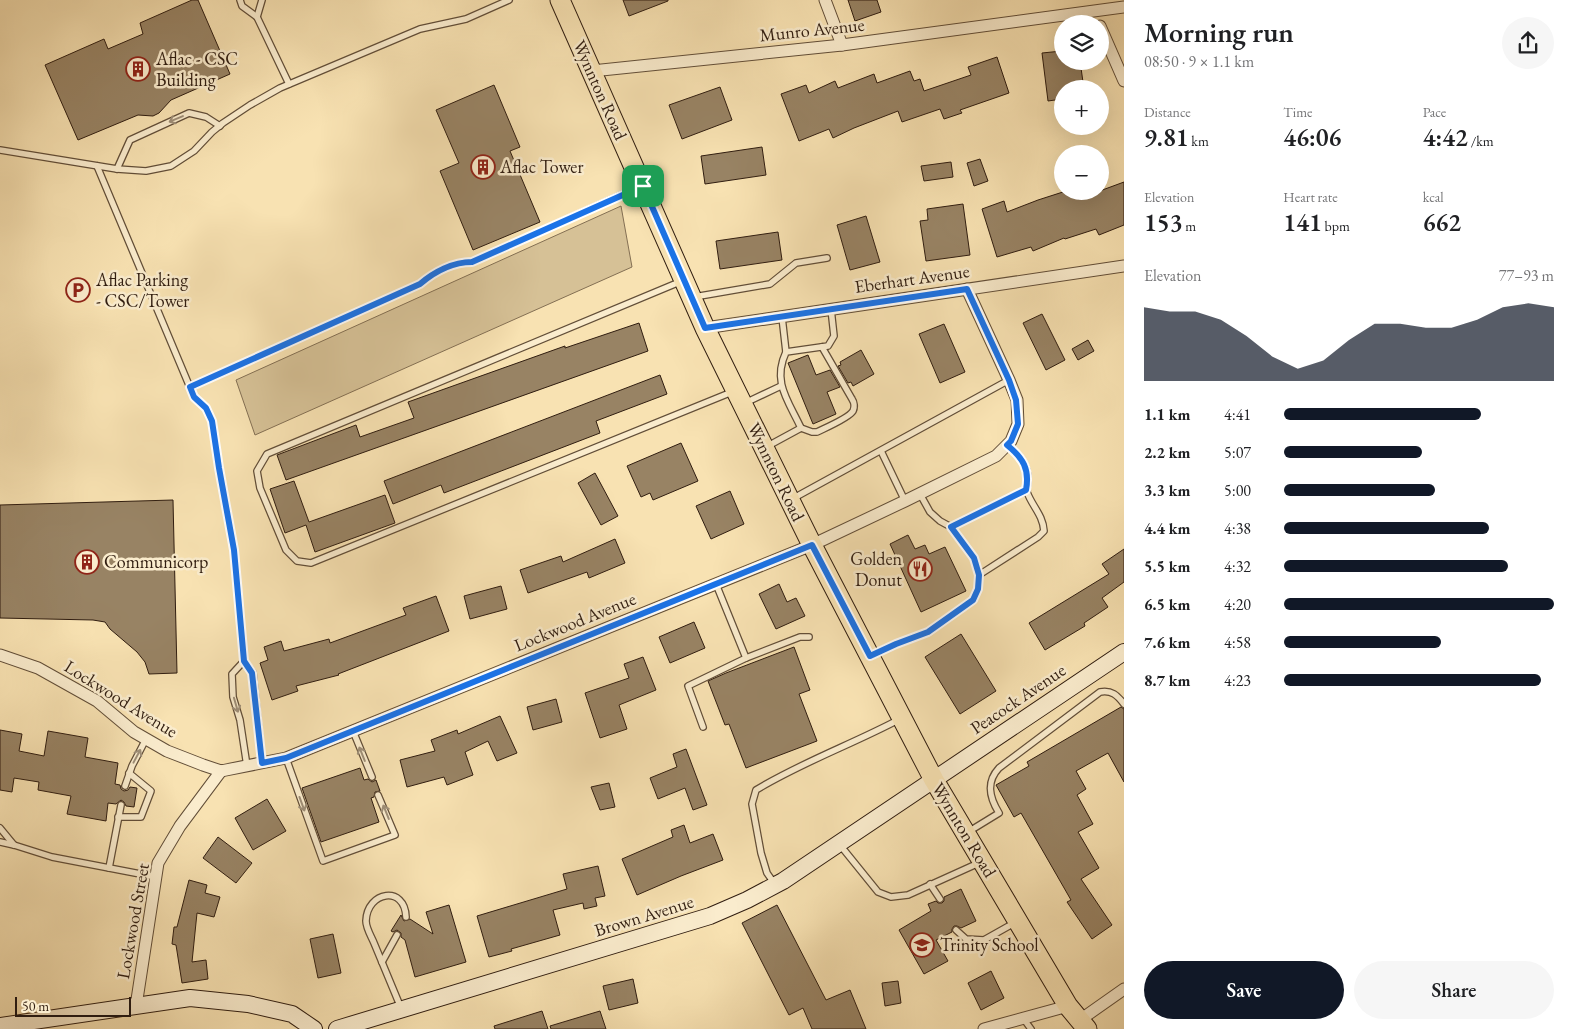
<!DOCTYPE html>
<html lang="en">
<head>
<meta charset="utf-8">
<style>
  :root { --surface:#fff; --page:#f6f6f6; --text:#202124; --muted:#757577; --accent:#111827 }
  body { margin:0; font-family:"EB Garamond",serif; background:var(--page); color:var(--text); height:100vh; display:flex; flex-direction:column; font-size:19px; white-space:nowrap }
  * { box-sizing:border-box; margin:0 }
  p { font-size:16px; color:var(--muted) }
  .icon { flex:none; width:28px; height:28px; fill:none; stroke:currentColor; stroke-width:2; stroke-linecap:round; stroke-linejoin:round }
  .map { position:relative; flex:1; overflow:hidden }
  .details { display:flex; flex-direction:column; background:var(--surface); width:450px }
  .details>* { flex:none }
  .fabs { position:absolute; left:1054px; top:15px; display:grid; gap:10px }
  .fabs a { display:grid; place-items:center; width:55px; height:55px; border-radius:50%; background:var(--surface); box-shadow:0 5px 20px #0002; font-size:25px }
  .scale { position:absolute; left:15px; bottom:12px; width:116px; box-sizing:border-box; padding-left:5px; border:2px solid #301d10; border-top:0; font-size:14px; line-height:18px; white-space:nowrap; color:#301d10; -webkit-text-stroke:4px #faeccd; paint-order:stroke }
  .pin { position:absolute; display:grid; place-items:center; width:42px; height:42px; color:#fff; margin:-21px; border-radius:10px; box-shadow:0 2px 8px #0006 }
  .round { display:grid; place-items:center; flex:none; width:52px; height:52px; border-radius:26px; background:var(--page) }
  .summary { display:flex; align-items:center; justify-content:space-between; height:85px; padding:0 20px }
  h1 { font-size:28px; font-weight:600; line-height:38px }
  .metrics { display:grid; grid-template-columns:repeat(3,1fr); gap:8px; height:85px; padding:5px 20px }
  .metrics div { display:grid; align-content:center }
  .metrics b { font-size:25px; font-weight:600 }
  .metrics small { font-size:14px; font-weight:400 }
  .metrics p { font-size:14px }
  .chart { height:140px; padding:10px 20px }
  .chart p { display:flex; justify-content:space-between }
  .chart svg { width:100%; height:90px; margin-top:5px; fill:var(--accent); opacity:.7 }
  .action { display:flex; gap:10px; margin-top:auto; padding:10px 20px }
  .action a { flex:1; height:58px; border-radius:30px; background:var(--accent); color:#fff; font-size:20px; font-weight:600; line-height:58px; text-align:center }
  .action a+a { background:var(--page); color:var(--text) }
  ul { padding:0 20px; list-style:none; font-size:16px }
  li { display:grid; grid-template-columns:80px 60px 1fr; align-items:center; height:38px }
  li i { height:12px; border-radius:6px; background:var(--accent) }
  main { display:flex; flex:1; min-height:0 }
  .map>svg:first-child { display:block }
  .green { fill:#d6c196; stroke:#836f53 }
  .building { fill:#988364; stroke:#301d10 }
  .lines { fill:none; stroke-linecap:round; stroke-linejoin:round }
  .lane-casing { stroke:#624e38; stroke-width:8 }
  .street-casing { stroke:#624e38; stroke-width:13 }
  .secondary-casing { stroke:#301d10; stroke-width:18 }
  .primary-casing { stroke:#301d10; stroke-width:21 }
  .lane { stroke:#faeccd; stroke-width:5.5 }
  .street { stroke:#faeccd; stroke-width:11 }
  .secondary { stroke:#faeccd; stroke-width:16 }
  .primary { stroke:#f8e2b2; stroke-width:19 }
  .oneway { stroke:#9f8f78 }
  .route-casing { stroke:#fff; stroke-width:10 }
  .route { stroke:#1a73e8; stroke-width:6 }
  .labels { text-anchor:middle; stroke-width:5; stroke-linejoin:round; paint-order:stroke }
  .street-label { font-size:18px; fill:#301d10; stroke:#faeccd }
  .poi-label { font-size:18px; fill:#301d10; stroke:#faeccd; text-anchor:start }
</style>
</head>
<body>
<main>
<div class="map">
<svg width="1124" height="1029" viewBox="0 0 1124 1029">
  <rect width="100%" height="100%" fill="#f8e2b2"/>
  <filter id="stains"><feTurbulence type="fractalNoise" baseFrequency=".004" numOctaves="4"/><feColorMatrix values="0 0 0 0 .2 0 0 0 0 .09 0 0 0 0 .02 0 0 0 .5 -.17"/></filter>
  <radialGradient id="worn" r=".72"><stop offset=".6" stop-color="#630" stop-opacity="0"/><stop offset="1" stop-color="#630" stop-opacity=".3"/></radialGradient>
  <!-- green -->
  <path class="green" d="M621,206L632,267L255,435L236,380Z"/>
  <!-- building -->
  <g class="building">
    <path d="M192,0H198L230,74L171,100L159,113L153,116L138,115L78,140L45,65L104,39L108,49L143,34L140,23Z"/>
    <path d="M623,0H668V1L629,16Z"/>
    <path d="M848,0H877L881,12L855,21Z"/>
    <path d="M1062,51V61H1080L1084,89H1062V99L1048,101L1042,53Z"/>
    <path d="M997,57L1009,93L960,110L962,113L944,119L940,109L902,122L898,111L854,128L833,138L829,129L799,141L781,94L806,85L809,93L835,81L838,88L874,74L877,83L910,71L914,81L920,79L924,91L971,75L968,67Z"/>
    <path d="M494,85L520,147L510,151L540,222L473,250L440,171L459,163L436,110Z"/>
    <path d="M720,87L732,120L682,139L669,105Z"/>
    <path d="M762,147L766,175L705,184L701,156Z"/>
    <path d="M980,159L988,181L974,186L967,163Z"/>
    <path d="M951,162L953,177L924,181L921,166Z"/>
    <path d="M1124,182V225L1099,235L1096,229L1065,239L1064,238L1033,251L1031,247L997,257L982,209L1004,201L1007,212L1038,200L1066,191H1075L1078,199Z"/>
    <path d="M963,204L970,255L926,261L920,221L928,220L927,209Z"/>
    <path d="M866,216L880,262L850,270L837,225Z"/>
    <path d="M778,232L782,260L720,269L716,241Z"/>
    <path d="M1042,314L1065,360L1046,370L1023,323Z"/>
    <path d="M639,323L648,351L286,480L277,455L356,425L360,437L414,418L408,402L565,346V348Z"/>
    <path d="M944,324L965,372L940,383L919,334Z"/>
    <path d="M1088,340L1094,351L1078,360L1072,349Z"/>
    <path d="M861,350L874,374L853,386L851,382L848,383L838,366L841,365L840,362Z"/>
    <path d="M808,355L816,375L830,370L840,387L827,392L836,414L813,424L788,363Z"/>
    <path d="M660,375L667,394L596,421L600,433L444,493L441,485L393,504L384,481Z"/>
    <path d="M681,443L698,481L653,500L650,493L641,497L627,466Z"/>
    <path d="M595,473L618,516L601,525L578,483Z"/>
    <path d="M294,481L309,522L385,495L395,523L315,552L306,525L285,533L270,489Z"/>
    <path d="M730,491L744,524L711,539L696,506Z"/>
    <path d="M173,500L177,673L149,674L145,662L137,652L110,629L105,622L93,620L0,618V505Z"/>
    <path d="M908,535L915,549L925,545L929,554L945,547L966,591L921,612L890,544Z"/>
    <path d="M615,539L625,563L589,578L587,572L528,593L520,570L561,556L563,562Z"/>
    <path d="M1124,549V582L1102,598L1108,607L1084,623L1085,626L1045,650L1029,623L1109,574L1102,564Z"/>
    <path d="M779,584L787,602L796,598L805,616L776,629L759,594Z"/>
    <path d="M501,586L507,609L470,619L464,596Z"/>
    <path d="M436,596L449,631L338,674L339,675L296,686L298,691L272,700L260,663L268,660L264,647L281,641L284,651L329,639L330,643L406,615L403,608Z"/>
    <path d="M694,622L705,648L670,663L659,637Z"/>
    <path d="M961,634L996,691L960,714L925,657Z"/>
    <path d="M794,647L810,690L799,694L817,741L746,768L729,724L725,725L708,681L726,673Z"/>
    <path d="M643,657L656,690L619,705L627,729L600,738L585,693L629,678L624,664Z"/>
    <path d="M556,699L562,722L533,730L527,707Z"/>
    <path d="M1121,707L1124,709V782L1108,753L1076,771L1086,789L1077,795L1093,824L1078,832L1099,868L1081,879L1112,925L1092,939L1067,902L1071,900L1021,813L1014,817L996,785L1029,766L1027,762Z"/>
    <path d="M500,716L517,753L497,761L488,741L465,752L473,775L447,785L444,777L407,787L400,760L435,751L431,740L457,730L458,734Z"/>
    <path d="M0,730L22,734L19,751L44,756L48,731L88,738L85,757L118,763L115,784L120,785L121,789L124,791L128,790L130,787L137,788L134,807L126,806L124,802L121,800L116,804L108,803L106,821L67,814L71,796L38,790L39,782L14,778L12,792L0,790Z"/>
    <path d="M686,749L707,805L693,810L685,788L658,799L650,778L677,767L673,754Z"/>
    <path d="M360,768L364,780L368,779L372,782L376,780L380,791L375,792L374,797L371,798L379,822L321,842L302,788Z"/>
    <path d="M609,783L615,807L600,810L591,787Z"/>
    <path d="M267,799L286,831L253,850L235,818Z"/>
    <path d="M684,825L690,843L713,834L723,860L681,876L637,895L622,859L673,837L671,830Z"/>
    <path d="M218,837L252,863L236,883L203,858Z"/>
    <path d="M598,866L605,896L595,898L597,906L584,909L583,903L553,910L560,935L511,949L512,951L489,957L477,916L567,889L563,874Z"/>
    <path d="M189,880L207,885L205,893L220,897L214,917L197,913L192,962L206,960L208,979L182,983L176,945L172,944L174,927H177Z"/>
    <path d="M961,889L976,921L961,928L957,926H954L952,929V932L936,940L948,961L924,974L899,930L931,911L928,904L936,901L938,903H942L944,901V897Z"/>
    <path d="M449,905L466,962L415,977L405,940L401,937V933L397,930L393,932L391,931L401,915L404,921L410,919L433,934L426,912Z"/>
    <path d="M777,905L826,1000L850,990L866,1029H812L803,1008L789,1015L742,923Z"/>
    <path d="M333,934L341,973L318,978L310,939Z"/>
    <path d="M991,971L1004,998L981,1010L968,983Z"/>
    <path d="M633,979L638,1003L609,1010L603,986Z"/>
    <path d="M898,981L901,1003L885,1006L882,983Z"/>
    <path d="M542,1011L548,1029H495L494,1026Z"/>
    <path d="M600,1011L606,1029H551L550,1026Z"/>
  </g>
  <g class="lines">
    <!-- lane casing -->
    <g class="lane-casing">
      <g id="lane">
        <path d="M240,0L242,6L257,17L289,84"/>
        <path d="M257,17L262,0"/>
        <path d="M0,150L117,169L146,171L171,166L194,151L212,132L223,123L250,105L280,88L420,29L466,19L509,0"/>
        <path d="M97,166L194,397L206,408L212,421L219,468L234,550L244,661L253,673L262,763"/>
        <path d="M117,169L130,140L189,113L206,117L220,126"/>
        <path d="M682,281L267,454L257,471L260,488L286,550L297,561L311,563L732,392"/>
        <path d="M694,297L770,284L796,263L827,258"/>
        <path d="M782,317L786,352"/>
        <path d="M190,387L420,284C434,272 453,262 472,262L639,187"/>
        <path d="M745,403L781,386"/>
        <path d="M801,428C788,400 772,382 786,352L828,346L834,336L831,309"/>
        <path d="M766,447L801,428L812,432H817C825,428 849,418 853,411C855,407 854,402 852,399L822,347"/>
        <path d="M881,451L905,501"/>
        <path d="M792,499L1009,380"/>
        <path d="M951,527L1027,490"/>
        <path d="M979,575L1038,537L1044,531C1043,515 1032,506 1027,492C1026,488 1028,484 1028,480C1028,464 1019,454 1007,445"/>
        <path d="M871,655L896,644L928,632L973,600L978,589L979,575L974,558L951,527L940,521L930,512L920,494"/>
        <path d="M746,658L800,637H809"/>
        <path d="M244,661L232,674L233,697L240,720L247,766"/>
        <path d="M703,727L688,686L746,658L716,584"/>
        <path d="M353,731L372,777"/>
        <path d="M286,758L323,861L395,835L378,795"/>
        <path d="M125,786L132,766L146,739"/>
        <path d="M118,817H141L151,791L129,773"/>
        <path d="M0,828L14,845"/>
        <path d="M968,832L999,813C989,797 986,782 999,768L1100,692C1112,690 1117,695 1124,704"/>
        <path d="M0,842L14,845L52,857L156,877"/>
        <path d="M840,845L878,892L891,897L908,895L981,862"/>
        <path d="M109,868L121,805"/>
        <path d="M774,883L767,873L761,853L752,804L756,790C802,762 853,744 900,719"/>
        <path d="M930,884L940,899"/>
        <path d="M956,930L966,939L984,940L1016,922"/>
        <path d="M382,962L397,935"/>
        <path d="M401,1008C392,986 383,965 374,943C371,936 366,928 366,921C367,891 405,885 406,917"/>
        <path d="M1023,1018L1031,1029"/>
      </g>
    </g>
    <!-- street casing -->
    <g class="street-casing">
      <g id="street">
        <path d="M825,0L842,45"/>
        <path d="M1100,26L1124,81"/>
        <path d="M592,71L842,45L1124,7"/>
        <path d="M705,328L1124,266"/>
        <path d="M0,655L38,668L97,701L134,732L167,751L203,765L221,771L286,758L812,545L905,501L996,456L1011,441L1018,424L1017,400L1009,380L967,289"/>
        <path d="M136,1006L158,863L180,826L221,771"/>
        <path d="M1080,1020L1124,989"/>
        <path d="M984,1029L1068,1006"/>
      </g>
    </g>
    <!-- secondary casing -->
    <g class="secondary-casing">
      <g id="secondary">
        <path d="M0,1026L190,998L248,1004L292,1014L314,1029"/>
        <path d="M337,1029L710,916L747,900L783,881L1124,652"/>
      </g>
    </g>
    <!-- primary casing -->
    <g class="primary-casing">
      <path id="primary" d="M560,0L705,328L812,545L934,780L1068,1006L1087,1029"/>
    </g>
    <!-- lane -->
    <use href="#lane" class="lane"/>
    <!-- street -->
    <use href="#street" class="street"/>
    <!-- secondary -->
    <use href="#secondary" class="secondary"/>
    <!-- primary -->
    <use href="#primary" class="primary"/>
  </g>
  <!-- one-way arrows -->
  <defs><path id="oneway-shaft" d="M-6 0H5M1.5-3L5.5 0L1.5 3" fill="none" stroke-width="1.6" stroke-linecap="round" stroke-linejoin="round" transform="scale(1.25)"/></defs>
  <g class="oneway">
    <use href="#oneway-shaft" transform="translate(176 119) rotate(157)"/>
    <use href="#oneway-shaft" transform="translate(236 705) rotate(74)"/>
    <use href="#oneway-shaft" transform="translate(362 754) rotate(-112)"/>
    <use href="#oneway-shaft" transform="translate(137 756) rotate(-62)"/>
    <use href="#oneway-shaft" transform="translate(302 804) rotate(70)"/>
    <use href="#oneway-shaft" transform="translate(386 812) rotate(-112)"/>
  </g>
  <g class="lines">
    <!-- route casing -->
    <g class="route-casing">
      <path id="route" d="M643,186L705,328L967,289L1009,380L1016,400L1018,424L1011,441L1007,445C1023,458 1030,469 1026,490L951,527L974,558L979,575L978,589L973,600L928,632L896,644L870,656L812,545L286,758L262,763L252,673L244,661L234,550L219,468L212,421L206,408L194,397L190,387L420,284C434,272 453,262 472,262Z"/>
    </g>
    <!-- route -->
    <use href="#route" class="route"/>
  </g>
  <!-- icons -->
  <defs>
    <g id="building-ring" transform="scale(1.25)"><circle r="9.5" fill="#faeccd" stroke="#8f2418" stroke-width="1.5"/><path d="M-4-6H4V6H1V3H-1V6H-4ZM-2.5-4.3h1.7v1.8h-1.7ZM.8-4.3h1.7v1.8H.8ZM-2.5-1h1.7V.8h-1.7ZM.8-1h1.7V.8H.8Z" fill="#8f2418"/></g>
    <g id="parking-ring" transform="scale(1.25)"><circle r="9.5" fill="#faeccd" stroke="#8f2418" stroke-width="1.5"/><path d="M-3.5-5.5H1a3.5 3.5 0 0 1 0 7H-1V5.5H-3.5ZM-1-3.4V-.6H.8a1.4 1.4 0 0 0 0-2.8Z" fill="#8f2418"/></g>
    <g id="restaurant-ring" transform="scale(1.25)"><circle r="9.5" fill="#faeccd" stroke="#8f2418" stroke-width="1.5"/><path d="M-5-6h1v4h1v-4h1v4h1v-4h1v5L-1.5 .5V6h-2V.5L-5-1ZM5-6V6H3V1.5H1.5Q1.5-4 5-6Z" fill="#8f2418"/></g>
    <g id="school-ring" transform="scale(1.25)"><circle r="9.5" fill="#faeccd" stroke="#8f2418" stroke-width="1.5"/><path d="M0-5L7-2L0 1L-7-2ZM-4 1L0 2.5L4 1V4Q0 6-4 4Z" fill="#8f2418"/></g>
  </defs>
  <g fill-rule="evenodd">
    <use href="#building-ring" x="138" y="69"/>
    <use href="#building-ring" x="483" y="167"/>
    <use href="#parking-ring" x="78" y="290"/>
    <use href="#building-ring" x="87" y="562"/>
    <use href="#restaurant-ring" x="920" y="569"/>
    <use href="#school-ring" x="922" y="945"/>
  </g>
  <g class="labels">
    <!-- street labels -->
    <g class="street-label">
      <text transform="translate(812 30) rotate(-6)" y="6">Munro Avenue</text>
      <text transform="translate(600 90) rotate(66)" y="6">Wynnton Road</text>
      <text transform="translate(912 279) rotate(-8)" y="6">Eberhart Avenue</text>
      <text transform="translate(776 472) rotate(64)" y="6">Wynnton Road</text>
      <text transform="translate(575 622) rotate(-22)" y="6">Lockwood Avenue</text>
      <text transform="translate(121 699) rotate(32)" y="6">Lockwood Avenue</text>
      <text transform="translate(1018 699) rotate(-34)" y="6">Peacock Avenue</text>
      <text transform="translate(964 830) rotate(59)" y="6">Wynnton Road</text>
      <text transform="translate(644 916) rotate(-17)" y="6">Brown Avenue</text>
      <text transform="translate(133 921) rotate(-80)" y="6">Lockwood Street</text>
    </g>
    <!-- poi labels -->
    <g class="poi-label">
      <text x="156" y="65">Aflac - CSC<tspan x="156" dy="21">Building</tspan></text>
      <text x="500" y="173">Aflac Tower</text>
      <text x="96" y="286">Aflac Parking<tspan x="96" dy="21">- CSC/Tower</tspan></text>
      <text x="902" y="565" text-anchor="end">Golden<tspan x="902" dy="21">Donut</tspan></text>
      <text x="104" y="568">Communicorp</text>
      <text x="940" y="951">Trinity School</text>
    </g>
  </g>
  <rect width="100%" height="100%" filter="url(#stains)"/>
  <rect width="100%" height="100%" fill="url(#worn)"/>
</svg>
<div class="fabs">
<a><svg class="icon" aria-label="layers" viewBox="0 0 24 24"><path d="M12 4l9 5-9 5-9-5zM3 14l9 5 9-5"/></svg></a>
<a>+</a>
<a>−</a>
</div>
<div class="scale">50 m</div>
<div class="pin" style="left:643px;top:186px;background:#1e9e55"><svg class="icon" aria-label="arrive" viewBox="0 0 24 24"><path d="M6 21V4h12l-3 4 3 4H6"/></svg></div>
</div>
<section class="details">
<div class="summary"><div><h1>Morning run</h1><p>08:50 · 9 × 1.1 km</p></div><a class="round"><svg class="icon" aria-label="share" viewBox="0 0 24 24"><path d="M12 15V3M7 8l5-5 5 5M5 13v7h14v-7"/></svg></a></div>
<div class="metrics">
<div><p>Distance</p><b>9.81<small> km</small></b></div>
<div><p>Time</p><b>46:06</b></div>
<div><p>Pace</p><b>4:42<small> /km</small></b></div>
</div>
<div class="metrics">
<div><p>Elevation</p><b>153<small> m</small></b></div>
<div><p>Heart rate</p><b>141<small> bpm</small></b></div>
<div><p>kcal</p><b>662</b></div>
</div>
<div class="chart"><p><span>Elevation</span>77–93 m</p>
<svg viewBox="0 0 160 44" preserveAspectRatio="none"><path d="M0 44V8L10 10L20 10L30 14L40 22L50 32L60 38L70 34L80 24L90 16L100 16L110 18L120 18L130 14L140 8L150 6L160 8V44z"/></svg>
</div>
<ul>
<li><b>1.1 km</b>4:41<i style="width:73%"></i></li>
<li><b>2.2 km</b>5:07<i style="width:51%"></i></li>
<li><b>3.3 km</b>5:00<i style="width:56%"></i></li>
<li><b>4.4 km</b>4:38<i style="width:76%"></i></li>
<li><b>5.5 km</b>4:32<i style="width:83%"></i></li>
<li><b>6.5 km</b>4:20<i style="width:100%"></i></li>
<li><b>7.6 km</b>4:58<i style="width:58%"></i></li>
<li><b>8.7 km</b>4:23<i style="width:95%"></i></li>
</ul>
<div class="action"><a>Save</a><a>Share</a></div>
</section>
</main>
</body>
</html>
